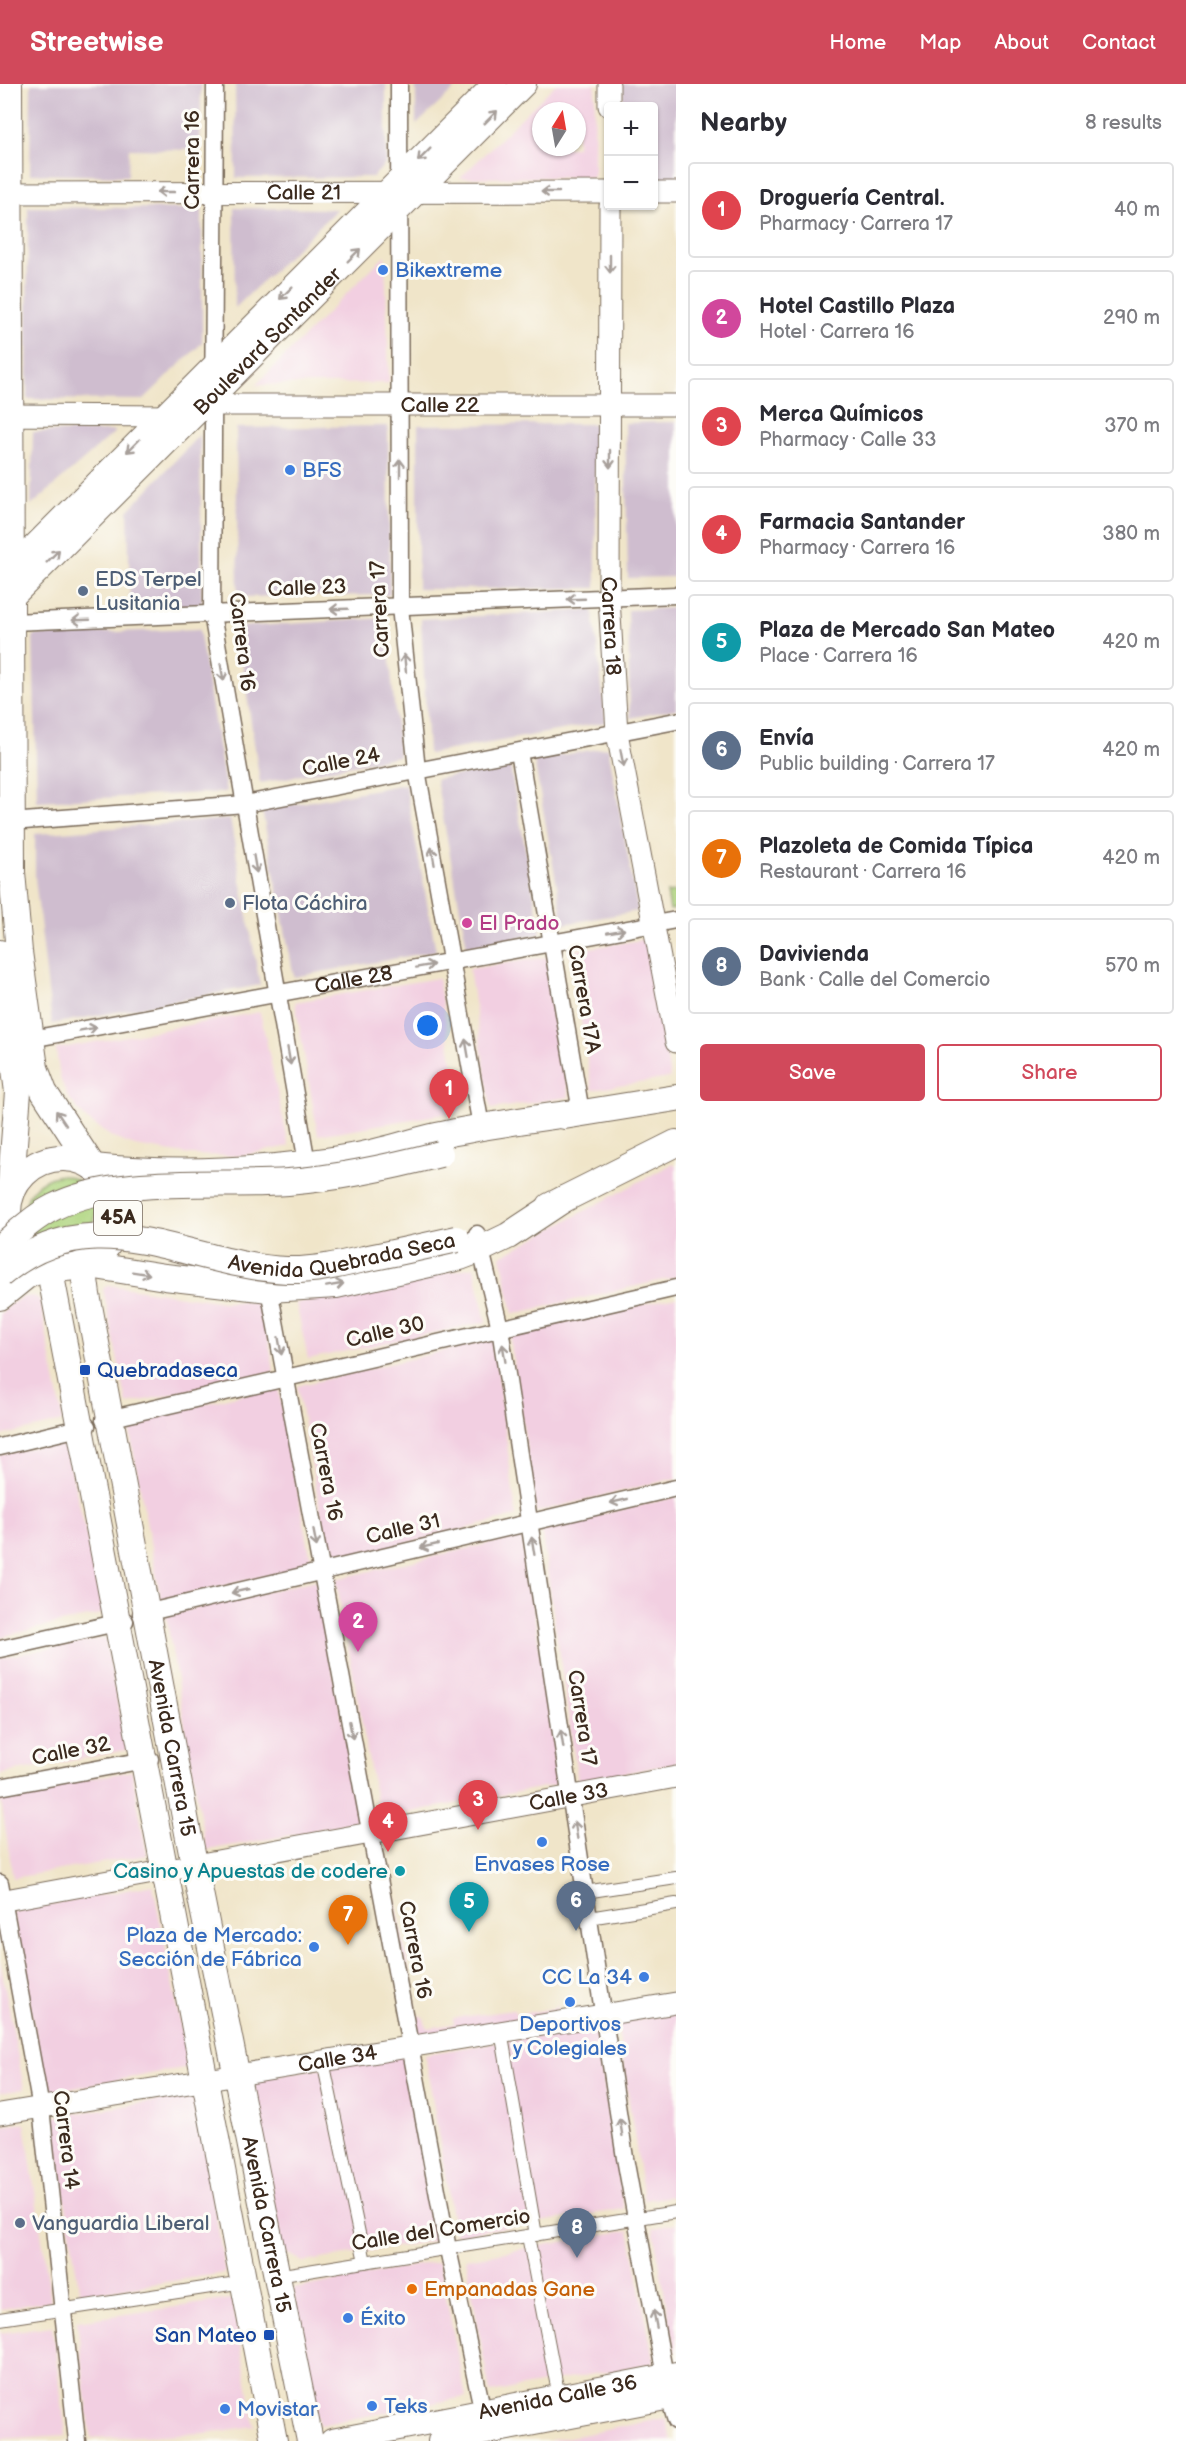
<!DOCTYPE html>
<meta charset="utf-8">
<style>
:root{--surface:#fff;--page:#f7f7f7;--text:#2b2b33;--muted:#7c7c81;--line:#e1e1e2;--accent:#d1495b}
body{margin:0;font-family:"Balsamiq Sans",sans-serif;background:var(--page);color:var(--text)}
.controls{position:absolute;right:18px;top:18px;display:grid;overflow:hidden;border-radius:6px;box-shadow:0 2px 4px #0004}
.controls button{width:54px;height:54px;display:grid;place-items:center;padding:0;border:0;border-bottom:2px solid var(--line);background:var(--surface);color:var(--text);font:30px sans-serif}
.compass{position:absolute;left:532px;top:18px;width:54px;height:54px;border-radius:50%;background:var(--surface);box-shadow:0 2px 4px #0004;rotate:11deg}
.you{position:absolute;left:428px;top:942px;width:21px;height:21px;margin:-15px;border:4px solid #fff;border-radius:50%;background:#1a73e8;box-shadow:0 0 0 9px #1a73e833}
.badge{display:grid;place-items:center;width:39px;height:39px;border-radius:50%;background:var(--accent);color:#fff;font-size:20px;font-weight:700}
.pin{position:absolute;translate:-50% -50px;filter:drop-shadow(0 2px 3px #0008)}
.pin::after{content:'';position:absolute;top:32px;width:21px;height:18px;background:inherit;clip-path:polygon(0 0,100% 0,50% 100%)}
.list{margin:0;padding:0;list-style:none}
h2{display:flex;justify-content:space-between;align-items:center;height:78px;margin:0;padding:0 24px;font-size:26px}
h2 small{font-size:20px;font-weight:400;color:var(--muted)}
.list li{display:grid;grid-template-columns:39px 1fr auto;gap:18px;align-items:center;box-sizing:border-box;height:96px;margin:0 12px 12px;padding:0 12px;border:2px solid var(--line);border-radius:6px}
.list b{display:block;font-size:22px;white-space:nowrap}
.list p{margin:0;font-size:20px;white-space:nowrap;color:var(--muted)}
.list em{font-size:20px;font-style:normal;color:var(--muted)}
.actions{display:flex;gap:12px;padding:18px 24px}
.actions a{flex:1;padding:14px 0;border:2px solid var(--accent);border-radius:6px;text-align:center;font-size:21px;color:var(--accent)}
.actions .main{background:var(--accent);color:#fff}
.map{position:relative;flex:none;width:676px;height:2357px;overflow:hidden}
header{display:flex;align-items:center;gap:36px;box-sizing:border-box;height:84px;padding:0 30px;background:var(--accent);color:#fff}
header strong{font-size:28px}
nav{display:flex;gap:33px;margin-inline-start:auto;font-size:21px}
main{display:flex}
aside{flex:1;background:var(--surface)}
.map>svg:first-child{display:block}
.built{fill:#f2cfe1;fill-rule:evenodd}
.industrial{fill:#cfbdcf}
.green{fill:#aed47e;stroke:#747f4e;stroke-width:1.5}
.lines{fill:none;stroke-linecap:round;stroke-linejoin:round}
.pedestrian-casing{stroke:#7a6b5a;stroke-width:14}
.minor-casing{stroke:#7a6b5a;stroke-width:19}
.tertiary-casing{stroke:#7a6b5a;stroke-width:23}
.secondary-casing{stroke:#7a6b5a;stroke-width:26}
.primary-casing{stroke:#7a6b5a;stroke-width:28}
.pedestrian{stroke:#fff;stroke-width:12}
.minor{stroke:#fff;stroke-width:16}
.tertiary{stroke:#fff;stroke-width:21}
.secondary{stroke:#fff;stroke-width:24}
.primary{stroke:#fff;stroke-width:26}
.primary-bridge-casing{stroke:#7a6b5a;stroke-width:28;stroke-linecap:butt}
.primary-bridge{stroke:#fff;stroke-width:26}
.oneway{stroke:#a79f9a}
.shop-dot{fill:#3f7fe0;stroke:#fdfcf7;stroke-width:2}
.service-dot{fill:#5c6f8a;stroke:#fdfcf7;stroke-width:2}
.hotel-dot{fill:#d1479c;stroke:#fdfcf7;stroke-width:2}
.transit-dot{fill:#1a4fb4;stroke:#fdfcf7;stroke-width:2}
.culture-dot{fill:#0f9aa8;stroke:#fdfcf7;stroke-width:2}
.food-dot{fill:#e8710a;stroke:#fdfcf7;stroke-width:2}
.labels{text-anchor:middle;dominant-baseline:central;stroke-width:6;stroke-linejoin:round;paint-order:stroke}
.shield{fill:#fdfcf7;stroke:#75695f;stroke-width:1.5}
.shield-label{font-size:20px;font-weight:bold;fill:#3b2a1e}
.street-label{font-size:21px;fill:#3b2a1e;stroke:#fdfcf7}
.shop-label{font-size:21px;fill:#366cbe;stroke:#fdfcf7;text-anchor:start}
.service-label{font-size:21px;fill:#4e5e75;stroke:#fdfcf7;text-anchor:start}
.hotel-label{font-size:21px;fill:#b23c85;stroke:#fdfcf7;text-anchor:start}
.transit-label{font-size:21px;fill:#164399;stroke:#fdfcf7;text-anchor:start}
.culture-label{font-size:21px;fill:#0d838f;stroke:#fdfcf7;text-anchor:end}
.food-label{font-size:21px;fill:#c56008;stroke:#fdfcf7;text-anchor:start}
</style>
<header>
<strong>Streetwise</strong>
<nav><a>Home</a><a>Map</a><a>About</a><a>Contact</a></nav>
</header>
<main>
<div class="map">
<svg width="676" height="2357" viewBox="0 0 676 2357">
<rect width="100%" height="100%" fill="#fdfcf7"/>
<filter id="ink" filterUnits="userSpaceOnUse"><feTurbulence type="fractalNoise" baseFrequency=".0167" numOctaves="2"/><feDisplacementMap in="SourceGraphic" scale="12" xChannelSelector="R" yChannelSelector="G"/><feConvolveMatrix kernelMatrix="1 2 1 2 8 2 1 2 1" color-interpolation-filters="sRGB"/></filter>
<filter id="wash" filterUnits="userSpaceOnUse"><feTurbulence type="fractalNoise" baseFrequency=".008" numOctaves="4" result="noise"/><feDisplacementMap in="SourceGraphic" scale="24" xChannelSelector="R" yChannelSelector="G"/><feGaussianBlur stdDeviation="1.35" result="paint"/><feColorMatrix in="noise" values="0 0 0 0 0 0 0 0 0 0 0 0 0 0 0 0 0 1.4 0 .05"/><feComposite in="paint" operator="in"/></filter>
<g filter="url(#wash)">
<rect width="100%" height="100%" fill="#f0e5c9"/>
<g class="built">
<path d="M556 0H595L594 93 460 94ZM541 27H577V63H541Z"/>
<polygon points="385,171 389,299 256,301"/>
<polygon points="648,855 670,994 592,1006 570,867"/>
<polygon points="547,873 569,1013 491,1025 469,885"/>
<polygon points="438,894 461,1027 318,1051 295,918"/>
<polygon points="260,928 289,1062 240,1072 191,1071 135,1062 113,1054 86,1035 68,1013 60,994 56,965"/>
<polygon points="672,1080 676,1082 676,1193 513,1230 501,1172"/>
<polygon points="474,1183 486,1238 308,1275 296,1219"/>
<polygon points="108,1201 223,1218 263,1218 274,1288 127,1320 103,1205"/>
<polygon points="34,1212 40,1216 63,1337 0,1352 0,1230 12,1219 23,1213"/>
<polygon points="676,1213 676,1394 536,1428 509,1249"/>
<polygon points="494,1255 516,1432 330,1479 297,1302"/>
<polygon points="278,1302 312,1481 161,1517 128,1338"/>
<polygon points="64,1356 105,1529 0,1553 0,1371"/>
<polygon points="676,1413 676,1679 578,1698 541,1444"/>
<polygon points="522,1452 561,1700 379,1734 336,1495"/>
<polygon points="316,1496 361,1736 308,1748 206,1766 166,1531"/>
<polygon points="105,1554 127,1666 0,1690 0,1574"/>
<polygon points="132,1687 147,1771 13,1794 0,1710"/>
<polygon points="153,1801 189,1983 47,2009 12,1828"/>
<polygon points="395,1814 416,1923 412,1924 414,1932 423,1932 427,1944 454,1940 453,1934 514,1926 516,1931 555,1924 557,1921 560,1933 419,1954 413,1942 386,1815"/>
<polygon points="0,1876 24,2005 0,2009"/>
<polygon points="676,1930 676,2112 644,2116 617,1938"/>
<polygon points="595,1943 624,2125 455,2151 425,1970"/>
<polygon points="406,1970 437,2156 303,2178 282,2167 253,1995"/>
<polygon points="197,2011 225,2189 80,2211 52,2033"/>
<polygon points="25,2039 51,2217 0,2225 0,2042"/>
<polygon points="676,2140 676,2268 675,2269 653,2144"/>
<polygon points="629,2146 654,2279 490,2309 466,2175"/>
<polygon points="439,2177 466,2313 319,2341 293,2205"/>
<polygon points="232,2215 255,2342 208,2349 91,2354 77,2237"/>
<polygon points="52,2242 66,2351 0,2355 0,2249"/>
<polygon points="665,2334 672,2357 547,2357 581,2351"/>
</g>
<g class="industrial">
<polygon points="31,0 201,0 200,66 129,65 128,92 30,90"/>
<polygon points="235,0 386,0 386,79 373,93 236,94"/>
<polygon points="416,0 460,0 416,41"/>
<polygon points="623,0 676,0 676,96 654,96 654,22 623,22"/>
<polygon points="28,123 202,125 202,259 143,316 27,315"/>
<polygon points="234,124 337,125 235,224"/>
<polygon points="676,338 676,493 628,494 625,339"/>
<polygon points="595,340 596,504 418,505 418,341"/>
<polygon points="388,342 390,511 238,513 236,344"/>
<polygon points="116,347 31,422 33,348"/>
<polygon points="200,350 202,523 130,524 128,427"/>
<polygon points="676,524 676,625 630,634 628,526"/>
<polygon points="593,526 606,638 428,670 421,535"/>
<polygon points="386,534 399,672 260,699 237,543"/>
<polygon points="199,545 226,708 37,717 33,551"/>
<polygon points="608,663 638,827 564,840 534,676"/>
<polygon points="510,682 541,850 467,863 436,695"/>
<polygon points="405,700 436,867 294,893 262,726"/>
<polygon points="230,735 260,901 52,940 35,794 35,750"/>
</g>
<g class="green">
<polygon points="676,808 676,825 670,826 667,809"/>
<path d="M63 1091C89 1097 101 1118 93 1143L42 1157C13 1131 25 1095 63 1091Z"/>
</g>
</g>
<g filter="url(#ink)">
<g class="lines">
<defs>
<g id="pedestrian">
<polyline points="585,1808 676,1794"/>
<polyline points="589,1834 676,1820"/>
<polyline points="501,1947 536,2151"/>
<polyline points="323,1977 365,2178"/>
<polyline points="528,2152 557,2303"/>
<polyline points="283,2191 676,2128"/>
<polyline points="0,2235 237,2199"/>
</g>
<g id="minor">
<polyline points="215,0 212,530 307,1079"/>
<polyline points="399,0 400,523 417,686 481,1042"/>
<polyline points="12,538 676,511"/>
<polyline points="519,668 581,1028"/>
<polyline points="11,738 245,720 676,637"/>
<path id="s1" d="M31 955 676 836"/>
<polyline points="477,1150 500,1244 625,2074 669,2314 676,2337"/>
<polyline points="269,1205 448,2165 485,2338"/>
<polyline points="104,1336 676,1204"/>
<polyline points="0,1363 87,1342"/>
<polyline points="141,1530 676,1404"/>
<polyline points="0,1565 125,1537"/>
<polyline points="0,1703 150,1675"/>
<polyline points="0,1799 41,2024 77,2357"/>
</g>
<g id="tertiary">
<polyline points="609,0 609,22"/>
<polyline points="654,108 676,108"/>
<path id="s2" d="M0 109 608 108"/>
<path id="s3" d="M610 122 609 514 617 649 676 958"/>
<path id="s4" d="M204 321H676"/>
<polyline points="0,337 9,331 175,332"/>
<path id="s5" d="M0 1817 676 1693"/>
<path id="s6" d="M0 2030 676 1919"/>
</g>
<g id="secondary">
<polyline points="2,495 495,0"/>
<path id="s7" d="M11 514 524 0"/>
<path id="s8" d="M332 2357 676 2290"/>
<polyline points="440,2357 676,2312"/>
</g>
<g id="primary">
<polyline points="9,0 12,788 19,868 35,984 44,1008 93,1083"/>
<polyline points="0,869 18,1008 10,1111"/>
<polyline points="564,1032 676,1014"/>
<circle cx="63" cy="1129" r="55"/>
<path d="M93 1083C181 1092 270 1087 357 1072 384 1067 410 1058 437 1052 484 1041 533 1035 581 1028"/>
<polyline points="550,1122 676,1059"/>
<path id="s9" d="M83 1180 87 1211 188 1749 310 2357"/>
<polyline points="83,1180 165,1193 269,1205 336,1201 460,1173 481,1165 508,1152 564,1115"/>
<polyline points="49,1182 274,2357"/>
<polyline points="0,1213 26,1192 49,1182"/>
</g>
</defs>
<use href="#pedestrian" class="pedestrian-casing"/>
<use href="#minor" class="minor-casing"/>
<use href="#tertiary" class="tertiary-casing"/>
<use href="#secondary" class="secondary-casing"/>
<use href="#primary" class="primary-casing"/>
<use href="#pedestrian" class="pedestrian"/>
<use href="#minor" class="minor"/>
<use href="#tertiary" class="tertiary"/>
<use href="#secondary" class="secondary"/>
<use href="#primary" class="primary"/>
<defs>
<g id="primary-bridge">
<path d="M0 1164C17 1149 34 1133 54 1123 117 1091 218 1103 288 1098 340 1094 390 1083 440 1070"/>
<path id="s10" d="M0 1191C94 1110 183 1181 287 1186 312 1187 339 1181 364 1175 395 1169 426 1162 457 1155"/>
</g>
</defs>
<use href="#primary-bridge" class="primary-bridge-casing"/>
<use href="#primary-bridge" class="primary-bridge"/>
</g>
<defs><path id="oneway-shaft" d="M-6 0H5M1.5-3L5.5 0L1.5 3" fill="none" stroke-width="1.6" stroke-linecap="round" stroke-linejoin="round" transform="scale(1.5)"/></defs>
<g class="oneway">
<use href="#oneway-shaft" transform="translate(491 33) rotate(-45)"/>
<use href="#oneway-shaft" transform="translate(424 71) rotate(135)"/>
<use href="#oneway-shaft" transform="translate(166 108) rotate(180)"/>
<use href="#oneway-shaft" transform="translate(550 108) rotate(180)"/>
<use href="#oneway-shaft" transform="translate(354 171) rotate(-45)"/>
<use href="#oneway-shaft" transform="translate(610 180) rotate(90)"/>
<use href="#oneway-shaft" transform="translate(286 209) rotate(135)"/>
<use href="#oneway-shaft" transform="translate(133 362) rotate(135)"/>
<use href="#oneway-shaft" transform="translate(610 375) rotate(90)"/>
<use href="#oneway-shaft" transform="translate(400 384) rotate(-90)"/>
<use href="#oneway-shaft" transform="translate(53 472) rotate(-45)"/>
<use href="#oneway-shaft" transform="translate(576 515) rotate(178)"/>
<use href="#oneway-shaft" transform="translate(339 525) rotate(178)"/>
<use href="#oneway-shaft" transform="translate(81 536) rotate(178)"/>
<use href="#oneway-shaft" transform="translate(405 579) rotate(-96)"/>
<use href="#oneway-shaft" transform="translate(222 588) rotate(80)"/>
<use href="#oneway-shaft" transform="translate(622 674) rotate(79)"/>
<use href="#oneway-shaft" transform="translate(433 772) rotate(-100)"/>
<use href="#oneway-shaft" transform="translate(255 780) rotate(80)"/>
<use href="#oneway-shaft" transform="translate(616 847) rotate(-10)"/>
<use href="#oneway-shaft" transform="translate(425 882) rotate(-10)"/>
<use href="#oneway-shaft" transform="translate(88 945) rotate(-10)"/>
<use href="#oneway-shaft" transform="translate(467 964) rotate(-100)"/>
<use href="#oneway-shaft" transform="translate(289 972) rotate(80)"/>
<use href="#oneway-shaft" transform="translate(61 1034) rotate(-124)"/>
<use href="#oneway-shaft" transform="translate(141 1189) rotate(9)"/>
<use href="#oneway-shaft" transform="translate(335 1201) rotate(-10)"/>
<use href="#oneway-shaft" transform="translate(280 1262) rotate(80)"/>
<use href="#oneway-shaft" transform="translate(504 1269) rotate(-99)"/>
<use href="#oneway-shaft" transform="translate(619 1417) rotate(167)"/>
<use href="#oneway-shaft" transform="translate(315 1454) rotate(79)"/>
<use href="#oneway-shaft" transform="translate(429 1462) rotate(167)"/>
<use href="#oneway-shaft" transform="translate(533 1462) rotate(-99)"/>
<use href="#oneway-shaft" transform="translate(240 1507) rotate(167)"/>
<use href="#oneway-shaft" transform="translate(351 1646) rotate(79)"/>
<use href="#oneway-shaft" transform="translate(562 1655) rotate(-99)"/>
<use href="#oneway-shaft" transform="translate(576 1746) rotate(-99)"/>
<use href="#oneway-shaft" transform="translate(621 2043) rotate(-99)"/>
<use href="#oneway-shaft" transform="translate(655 2235) rotate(-101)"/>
</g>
</g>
<g class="shop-dot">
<circle cx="383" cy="186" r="6"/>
<circle cx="290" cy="386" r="6"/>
<circle cx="542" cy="1758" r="6"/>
<circle cx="314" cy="1863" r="6"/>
<circle cx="644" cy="1893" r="6"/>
<circle cx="570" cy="1918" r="6"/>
<circle cx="348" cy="2234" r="6"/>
<circle cx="372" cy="2322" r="6"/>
<circle cx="225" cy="2325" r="6"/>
</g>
<g class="service-dot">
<circle cx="83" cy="507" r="6"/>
<circle cx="230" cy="819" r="6"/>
<circle cx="20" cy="2139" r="6"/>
</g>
<circle class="hotel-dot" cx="467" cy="839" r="6"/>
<g class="transit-dot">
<rect x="79" y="1280" width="12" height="12" rx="3"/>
<rect x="263" y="2245" width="12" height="12" rx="3"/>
</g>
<circle class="culture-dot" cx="400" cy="1787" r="6"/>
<circle class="food-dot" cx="412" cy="2205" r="6"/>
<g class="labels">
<rect class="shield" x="94" y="1117" width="48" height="34" rx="4.5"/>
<g class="shield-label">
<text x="118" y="1134">45A</text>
</g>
<g class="street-label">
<text transform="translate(192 76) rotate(-90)">Carrera 16</text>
<text stroke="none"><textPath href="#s2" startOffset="304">Calle 21</textPath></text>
<text stroke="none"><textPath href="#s7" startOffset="363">Boulevard Santander</textPath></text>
<text stroke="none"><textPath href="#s4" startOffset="236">Calle 22</textPath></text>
<text transform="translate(307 504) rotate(-2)">Calle 23</text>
<text transform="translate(380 525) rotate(-93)">Carrera 17</text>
<text stroke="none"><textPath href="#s3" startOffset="420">Carrera 18</textPath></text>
<text transform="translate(242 558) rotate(83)">Carrera 16</text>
<text transform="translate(341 678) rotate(-11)">Calle 24</text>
<text stroke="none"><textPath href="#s1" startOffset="328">Calle 28</textPath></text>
<text transform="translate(584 915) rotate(80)">Carrera 17A</text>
<text stroke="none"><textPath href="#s10" startOffset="356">Avenida Quebrada Seca</textPath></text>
<text transform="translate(385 1248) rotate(-13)">Calle 30</text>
<text transform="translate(326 1388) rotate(79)">Carrera 16</text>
<text transform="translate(403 1445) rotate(-13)">Calle 31</text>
<text transform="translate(582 1634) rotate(81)">Carrera 17</text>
<text stroke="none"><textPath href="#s9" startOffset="492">Avenida Carrera 15</textPath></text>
<text transform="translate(71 1667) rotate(-11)">Calle 32</text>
<text stroke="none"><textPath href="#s5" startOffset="578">Calle 33</textPath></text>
<text transform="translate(415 1866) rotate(79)">Carrera 16</text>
<text stroke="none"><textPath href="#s6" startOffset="342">Calle 34</textPath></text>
<text transform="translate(66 2056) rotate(83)">Carrera 14</text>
<text stroke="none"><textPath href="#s9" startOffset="978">Avenida Carrera 15</textPath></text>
<text transform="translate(441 2146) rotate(-9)">Calle del Comercio</text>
<text stroke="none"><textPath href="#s8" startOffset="230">Avenida Calle 36</textPath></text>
</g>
<g class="shop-label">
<text x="395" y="186">Bikextreme</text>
<text x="302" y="386">BFS</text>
<text x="542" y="1780" text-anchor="middle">Envases Rose</text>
<text x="302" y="1851" text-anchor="end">Plaza de Mercado:<tspan x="302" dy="24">Sección de Fábrica</tspan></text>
<text x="632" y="1893" text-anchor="end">CC La 34</text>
<text x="570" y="1940" text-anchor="middle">Deportivos<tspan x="570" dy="24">y Colegiales</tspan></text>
<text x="360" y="2234">Éxito</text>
<text x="384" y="2322">Teks</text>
<text x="237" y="2325">Movistar</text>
</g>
<g class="service-label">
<text x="95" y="495">EDS Terpel<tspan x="95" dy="24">Lusitania</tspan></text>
<text x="242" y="819">Flota Cáchira</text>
<text x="32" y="2139">Vanguardia Liberal</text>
</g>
<g class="hotel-label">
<text x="479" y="839">El Prado</text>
</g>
<g class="transit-label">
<text x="97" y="1286">Quebradaseca</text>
<text x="257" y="2251" text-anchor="end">San Mateo</text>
</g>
<g class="culture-label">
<text x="388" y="1787">Casino y Apuestas de codere</text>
</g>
<g class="food-label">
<text x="424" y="2205">Empanadas Gane</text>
</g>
</g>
</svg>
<div class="controls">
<button>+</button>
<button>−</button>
</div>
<svg class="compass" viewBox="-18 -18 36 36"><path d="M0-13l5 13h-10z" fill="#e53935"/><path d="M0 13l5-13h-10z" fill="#7c7c81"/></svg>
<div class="you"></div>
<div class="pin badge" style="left:449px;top:1035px;background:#e0444e">1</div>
<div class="pin badge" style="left:358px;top:1568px;background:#d1479c">2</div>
<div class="pin badge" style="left:478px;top:1746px;background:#e0444e">3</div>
<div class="pin badge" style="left:388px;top:1768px;background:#e0444e">4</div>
<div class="pin badge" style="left:469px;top:1848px;background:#0f9aa8">5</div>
<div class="pin badge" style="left:576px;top:1847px;background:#5c6f8a">6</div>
<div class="pin badge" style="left:348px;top:1861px;background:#e8710a">7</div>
<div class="pin badge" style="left:577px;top:2174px;background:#5c6f8a">8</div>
</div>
<aside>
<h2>Nearby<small>8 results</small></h2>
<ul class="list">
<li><span class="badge" style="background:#e0444e">1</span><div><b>Droguería Central.</b><p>Pharmacy · Carrera 17</p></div><em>40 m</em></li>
<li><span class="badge" style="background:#d1479c">2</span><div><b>Hotel Castillo Plaza</b><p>Hotel · Carrera 16</p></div><em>290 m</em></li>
<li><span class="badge" style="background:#e0444e">3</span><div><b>Merca Químicos</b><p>Pharmacy · Calle 33</p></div><em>370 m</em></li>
<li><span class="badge" style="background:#e0444e">4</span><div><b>Farmacia Santander</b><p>Pharmacy · Carrera 16</p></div><em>380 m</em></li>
<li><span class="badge" style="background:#0f9aa8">5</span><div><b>Plaza de Mercado San Mateo</b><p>Place · Carrera 16</p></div><em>420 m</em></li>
<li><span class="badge" style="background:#5c6f8a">6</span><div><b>Envía</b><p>Public building · Carrera 17</p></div><em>420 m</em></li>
<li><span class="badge" style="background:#e8710a">7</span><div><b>Plazoleta de Comida Típica</b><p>Restaurant · Carrera 16</p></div><em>420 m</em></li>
<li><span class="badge" style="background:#5c6f8a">8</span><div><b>Davivienda</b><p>Bank · Calle del Comercio</p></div><em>570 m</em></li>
</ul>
<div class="actions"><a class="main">Save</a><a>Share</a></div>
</aside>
</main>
